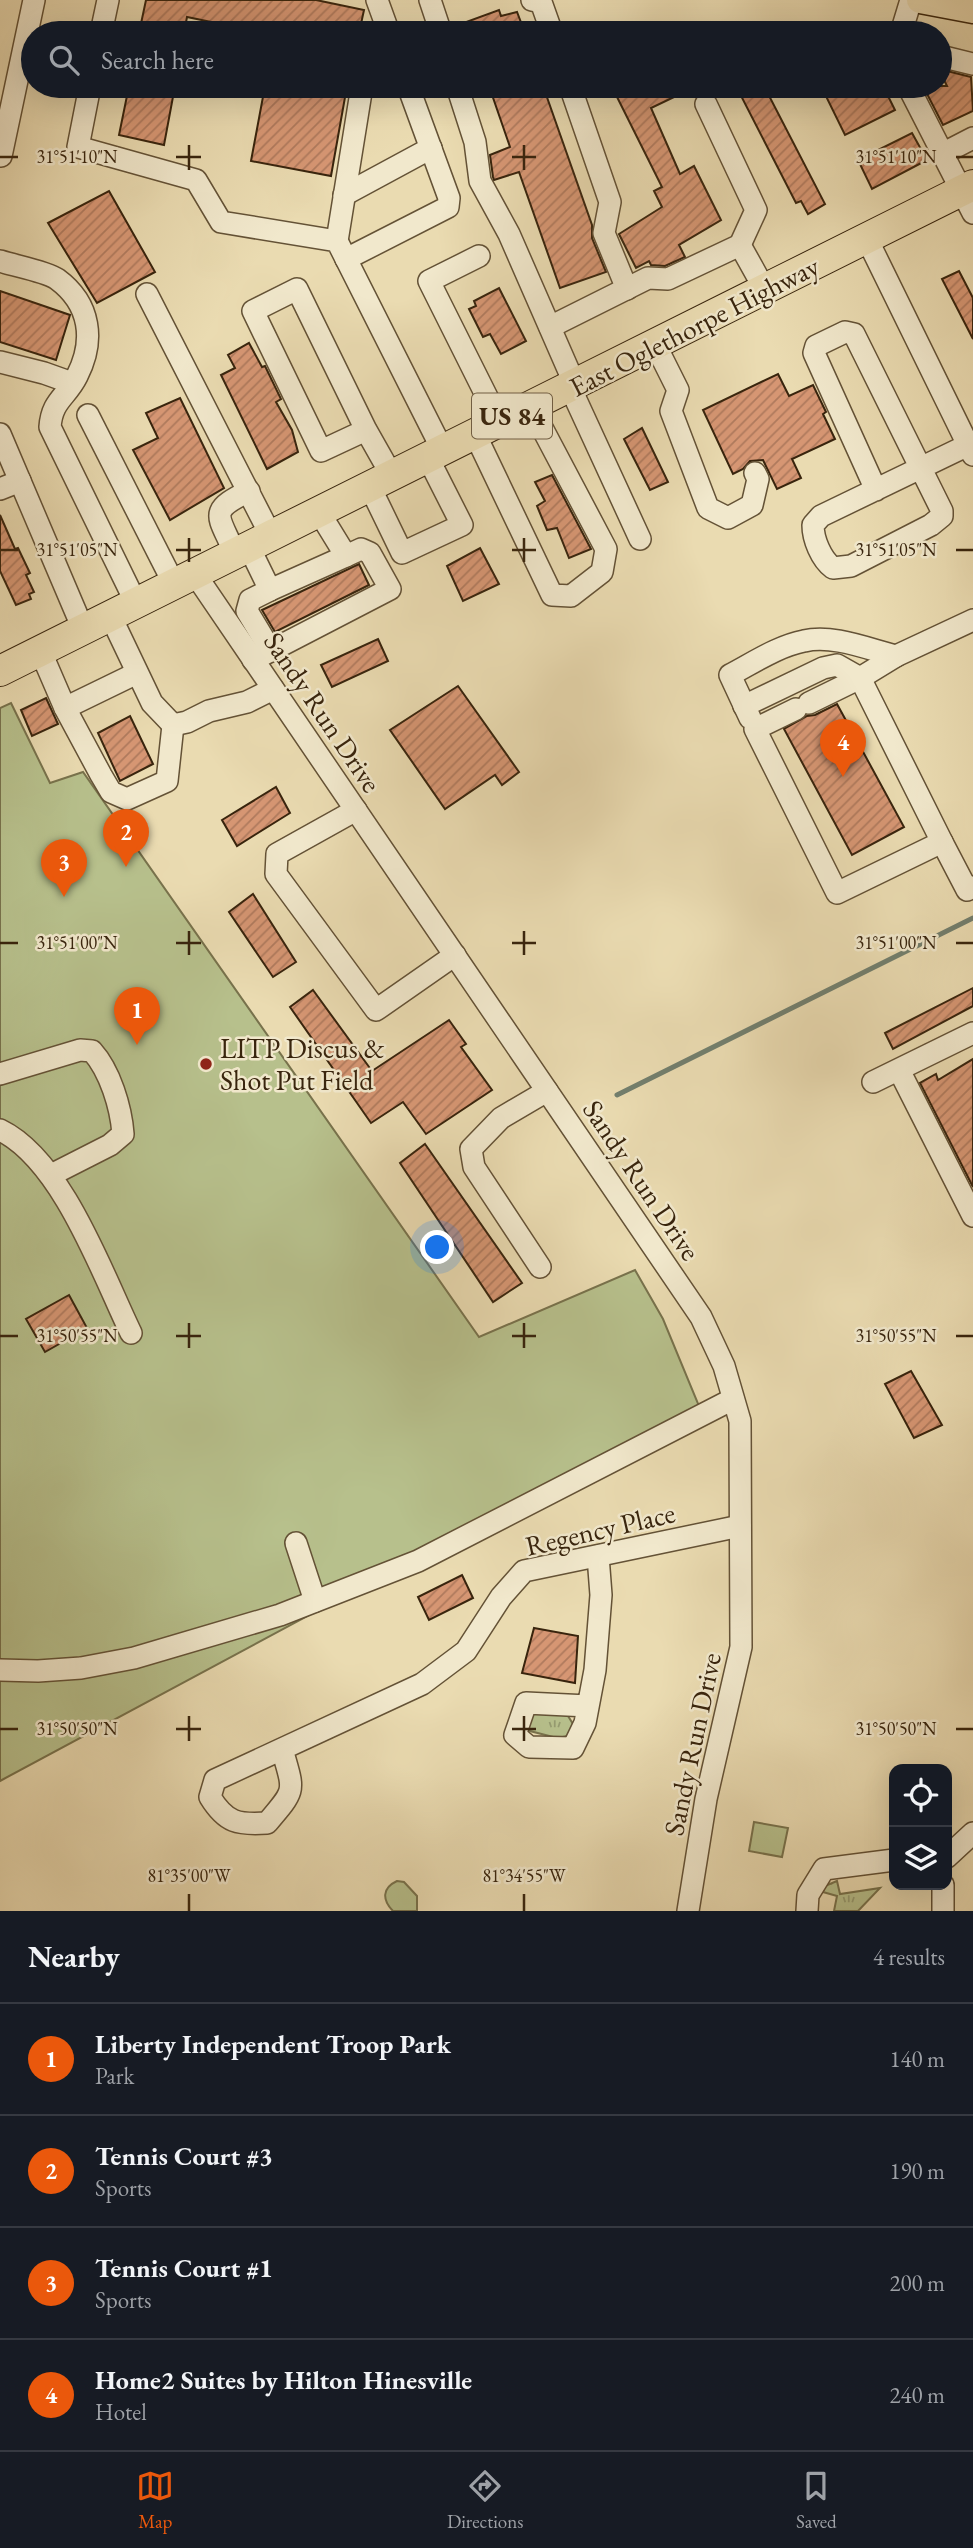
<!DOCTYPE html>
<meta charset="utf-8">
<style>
:root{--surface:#171b24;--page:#20242c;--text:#f1f3f6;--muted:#9ea1a6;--line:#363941;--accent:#ea580c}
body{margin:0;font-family:"EB Garamond",serif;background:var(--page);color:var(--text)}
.controls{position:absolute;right:21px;bottom:21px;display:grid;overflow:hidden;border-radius:14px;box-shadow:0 7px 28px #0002}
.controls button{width:63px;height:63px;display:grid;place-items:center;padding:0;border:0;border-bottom:2px solid var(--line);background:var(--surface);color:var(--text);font:35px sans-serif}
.you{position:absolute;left:438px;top:1248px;width:24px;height:24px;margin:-18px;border:5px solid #fff;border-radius:50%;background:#1a73e8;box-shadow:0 0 0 10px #1a73e833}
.badge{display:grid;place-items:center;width:46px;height:46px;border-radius:50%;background:var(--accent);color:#fff;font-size:23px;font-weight:700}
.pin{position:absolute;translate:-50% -58px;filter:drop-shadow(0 2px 4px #0008)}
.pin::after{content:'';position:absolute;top:37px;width:24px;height:21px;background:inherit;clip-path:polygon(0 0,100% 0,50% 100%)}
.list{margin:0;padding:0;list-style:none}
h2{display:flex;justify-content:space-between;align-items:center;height:91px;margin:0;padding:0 28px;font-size:30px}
h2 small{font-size:23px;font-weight:400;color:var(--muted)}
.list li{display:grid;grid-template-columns:46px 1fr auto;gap:21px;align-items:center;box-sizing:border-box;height:112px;padding:0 28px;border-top:2px solid var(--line)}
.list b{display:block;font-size:26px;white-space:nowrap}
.list p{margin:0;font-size:23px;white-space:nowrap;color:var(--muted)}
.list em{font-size:23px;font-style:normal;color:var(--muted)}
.icon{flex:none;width:38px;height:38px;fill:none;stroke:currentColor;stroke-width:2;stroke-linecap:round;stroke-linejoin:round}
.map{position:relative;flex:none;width:973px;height:1911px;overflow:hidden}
.search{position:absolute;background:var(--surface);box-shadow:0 7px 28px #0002;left:21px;right:21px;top:21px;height:77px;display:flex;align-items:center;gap:18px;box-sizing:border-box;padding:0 24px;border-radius:38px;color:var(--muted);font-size:26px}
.sheet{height:539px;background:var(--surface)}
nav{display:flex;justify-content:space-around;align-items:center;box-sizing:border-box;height:98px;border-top:2px solid var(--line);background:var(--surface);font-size:19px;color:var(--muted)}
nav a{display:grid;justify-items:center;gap:4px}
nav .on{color:var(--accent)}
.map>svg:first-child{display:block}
.grass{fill:url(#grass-tufts);stroke:#78724c;stroke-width:2}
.park{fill:#b7c08c;stroke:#78724c;stroke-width:2}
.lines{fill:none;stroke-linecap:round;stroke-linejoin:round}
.stream{stroke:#727f6e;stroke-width:5}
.building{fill:url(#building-hatch);stroke:#38240d;stroke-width:2}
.minor-casing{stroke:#645236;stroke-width:24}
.major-casing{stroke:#38240d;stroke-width:29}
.highway-casing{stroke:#38240d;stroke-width:32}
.minor{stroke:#f1e8cc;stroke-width:21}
.major{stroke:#eadbb1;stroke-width:26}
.highway{stroke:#eadbb1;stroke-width:30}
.ticks{fill:none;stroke:#38240d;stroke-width:2.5}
.poi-dot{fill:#8f2418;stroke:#f1e8cc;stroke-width:2.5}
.labels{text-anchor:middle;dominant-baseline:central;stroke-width:5;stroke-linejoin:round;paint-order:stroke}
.shield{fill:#f1e8cc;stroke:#705f46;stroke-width:2}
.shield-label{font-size:26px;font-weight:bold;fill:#38240d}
.street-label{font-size:28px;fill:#38240d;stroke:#f1e8cc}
.poi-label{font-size:28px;fill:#38240d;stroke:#f1e8cc;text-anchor:start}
.ticks-label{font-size:18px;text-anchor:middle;fill:#38240d;stroke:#f1e8cc;stroke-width:5;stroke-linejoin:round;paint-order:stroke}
</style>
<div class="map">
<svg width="973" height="1911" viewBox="0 0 973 1911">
<defs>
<pattern id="grass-tufts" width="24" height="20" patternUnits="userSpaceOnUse" patternTransform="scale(1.75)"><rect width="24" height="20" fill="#b7c08c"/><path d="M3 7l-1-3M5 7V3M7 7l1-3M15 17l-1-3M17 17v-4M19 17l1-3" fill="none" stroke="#969c71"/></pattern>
<pattern id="building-hatch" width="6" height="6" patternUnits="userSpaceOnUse" patternTransform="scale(1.75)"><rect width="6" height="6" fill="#d69673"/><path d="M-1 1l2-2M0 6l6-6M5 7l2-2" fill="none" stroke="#af7a5d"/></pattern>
</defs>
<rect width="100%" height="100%" fill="#eadbb1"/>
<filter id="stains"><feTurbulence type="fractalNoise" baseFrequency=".00286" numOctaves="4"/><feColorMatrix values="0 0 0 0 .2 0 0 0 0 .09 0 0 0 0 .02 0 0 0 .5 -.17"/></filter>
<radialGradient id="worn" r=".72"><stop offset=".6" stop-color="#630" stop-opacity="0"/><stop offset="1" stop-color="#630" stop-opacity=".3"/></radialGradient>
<g class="grass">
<polygon points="541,1710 568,1716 573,1724 568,1736 557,1738 530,1731 527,1727 529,1713"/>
<polygon points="837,1881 840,1894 880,1888 858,1911 834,1911 837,1896 823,1892 825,1886"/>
</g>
<g class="park">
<polygon points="11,703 50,783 83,772 479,1337 635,1270 663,1319 699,1406 0,1781 0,708"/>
<polygon points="754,1822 788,1828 782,1857 749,1851"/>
<path d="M397 1881 404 1882 417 1896V1911H393C382 1900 382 1888 397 1881Z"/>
</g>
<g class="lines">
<polyline class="stream" points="617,1095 973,918"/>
</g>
<g class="building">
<polygon points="146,0 316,0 364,10 359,33 264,33 187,17 184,33 139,33"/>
<polygon points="499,10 501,16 517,12 525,33 470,33 466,22"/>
<polygon points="947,71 971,77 973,111 943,125 923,86 947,86 941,74"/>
<polygon points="129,86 175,86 164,145 119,135"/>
<polygon points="265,86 347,86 331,176 251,161"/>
<polygon points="489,86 543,86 592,225 592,238 606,272 560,288 519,172 494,180 493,177 490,155 510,147"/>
<polygon points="641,86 697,86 651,108 680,174 694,166 721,220 679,245 685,257 665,266 651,265 649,261 636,268 619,234 662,207 654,191 662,187 617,97"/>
<polygon points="736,86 764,86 825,204 808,214 801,201 796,203"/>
<polygon points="821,86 883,86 895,110 845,135"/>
<polygon points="912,133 927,160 872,189 858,160"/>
<polygon points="109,191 155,272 97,303 48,223"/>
<polygon points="959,271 973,298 973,339 942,279"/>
<polygon points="499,288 526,341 501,354 490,334 483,337 469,309 476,306 474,301"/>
<polygon points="0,291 70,315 56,360 0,342"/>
<polygon points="249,343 262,367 265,366 281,399 276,402 292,430 298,452 267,469 221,375 235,368 228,355"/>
<polygon points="778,374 789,396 813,385 826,412 823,414 835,439 792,459 801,478 777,489 763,460 750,461 743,469 733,474 703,410"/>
<polygon points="180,398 224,488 170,520 133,450 158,438 146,413"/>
<polygon points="642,428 668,482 650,490 624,439"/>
<polygon points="552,475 591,549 569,558 557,528 547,530 537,506 545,501 535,482"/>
<polygon points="0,515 15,549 18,548 30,573 26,575 34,592 29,594 31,599 16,605 0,571"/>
<polygon points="480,548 499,584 463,601 447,566"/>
<polygon points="359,564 369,585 275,632 262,610"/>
<polygon points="378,639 388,661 332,687 321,665"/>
<polygon points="458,686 519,772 502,785 495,775 445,809 390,730"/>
<polygon points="46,698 58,724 32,736 21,710"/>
<polygon points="837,704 904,827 852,855 784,729 807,716 815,715"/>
<polygon points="130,716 153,764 120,781 98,733"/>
<polygon points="276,787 290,813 237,846 222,820"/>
<polygon points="253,894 296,962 273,977 229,912"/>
<polygon points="973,988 973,1006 893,1049 885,1033"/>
<polygon points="313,990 372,1071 449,1020 466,1044 461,1047 492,1090 426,1134 403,1102 371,1123 290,1007"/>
<polygon points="973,1059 973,1187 920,1083 936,1074 938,1080"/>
<polygon points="425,1144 522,1283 493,1302 400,1163"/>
<polygon points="69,1295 87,1328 45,1352 26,1319"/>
<polygon points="911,1371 942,1425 914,1438 885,1384"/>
<polygon points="462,1575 473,1598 429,1620 418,1597"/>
<polygon points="534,1628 578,1636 575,1683 522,1673"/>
</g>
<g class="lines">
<defs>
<g id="minor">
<polyline points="377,0 389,33"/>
<polyline points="430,0 441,33"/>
<polyline points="532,0 541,2 552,33"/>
<polyline points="101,33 108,0"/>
<polyline points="901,33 911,0"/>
<polyline points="940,56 973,64"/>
<polyline points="90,86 78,147 196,180 221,222 337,241 443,451"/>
<polyline points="457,86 475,142 480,181 509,234 575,385"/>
<polyline points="570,86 610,202 604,233 627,289"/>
<polyline points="908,86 973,213"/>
<polyline points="942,154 973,138"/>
<polyline points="1,156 34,0"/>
<polyline points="344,195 431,148"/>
<polyline points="867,239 973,455"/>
<polyline points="337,241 362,86"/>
<polyline points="740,245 765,290"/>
<polyline points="479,256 429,281 500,423"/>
<polyline points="346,259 448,207 449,198 408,86"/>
<path d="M0 261C15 266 45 271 57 279 91 304 95 341 77 376 66 398 52 400 50 427L136 603"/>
<polyline points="147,294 271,536"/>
<polyline points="550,327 648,278 668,279 740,245 756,210 706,104"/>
<polyline points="655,344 678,390 671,411 708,508 728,518 752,505 758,479 755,473"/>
<polyline points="0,362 44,373 72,383"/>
<polyline points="570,387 640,539"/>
<polyline points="88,415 174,584"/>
<polyline points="366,430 321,451 253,311 297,289 366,430 392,476"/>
<polyline points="0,434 83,629"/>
<polyline points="475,434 552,595 571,596 602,572 606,549 531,407"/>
<polyline points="370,487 402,553 462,525 428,458"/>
<polyline points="0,489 20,481"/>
<path d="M876 490 814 353 816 346 845 332 854 334 942 511V516L931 525 851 566 833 568C821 559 813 539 813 525L821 516 968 445 973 443"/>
<polyline points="249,547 270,590 250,600 247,611 271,651"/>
<path d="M235 554C219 515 206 512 249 491"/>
<polyline points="195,574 701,1317 724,1366 740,1421 741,1647 706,1799 688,1911"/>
<polyline points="270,590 346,556"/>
<polyline points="110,615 152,703 173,725 187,722 209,711 247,702 273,689"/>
<polyline points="40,650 65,708 101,775 111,792 127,799 167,781 173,725"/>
<polyline points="253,660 390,589 370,553 361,549 346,556 319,512"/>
<polyline points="809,703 860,678 896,656 973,620"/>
<polyline points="744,706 823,668 837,665 860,678 942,842 837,893 755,729 796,709"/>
<polyline points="65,708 137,673"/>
<path d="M750 718 730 675C753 663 778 646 804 641 832 634 868 649 896 656"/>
<polyline points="356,810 277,854 276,874 376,1010 455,955"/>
<polyline points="942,842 967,890 973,887"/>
<polyline points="899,1070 973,1216"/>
<path d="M0 1074 80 1050 92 1051C110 1071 121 1107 123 1134L110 1145 51 1175"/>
<polyline points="873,1082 973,1033"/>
<path d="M0 1130C62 1160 102 1273 131 1333"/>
<polyline points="540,1267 474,1167 471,1149 501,1118 547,1091"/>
<polyline points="296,1543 315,1601"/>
<polyline points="0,1670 38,1671 81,1668 134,1658 280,1615 418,1561 733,1399"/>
<polyline points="588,1706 526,1703 515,1735 529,1747 573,1748 585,1723 595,1670 601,1595 598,1556"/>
<path d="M282 1749C294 1792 297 1788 267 1823 238 1825 226 1823 210 1797L215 1780 422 1684 466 1651 501 1597 524 1571 740 1526"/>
<polyline points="947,1857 973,1833"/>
<polyline points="943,1885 943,1911"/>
<polyline points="807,1911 808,1895 824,1869 894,1860"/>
</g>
<polyline id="major" points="920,0 973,10"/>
<polyline id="highway" points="0,671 973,185"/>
</defs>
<use href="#minor" class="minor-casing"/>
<use href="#major" class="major-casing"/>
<use href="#highway" class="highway-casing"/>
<use href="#minor" class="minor"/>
<use href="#major" class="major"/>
<use href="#highway" class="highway"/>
</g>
<path class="ticks" d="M189 145V170M524 145V170M0 157H18M176 157H201M512 157H536M956 157H973M189 538V562M524 538V562M0 550H18M176 550H201M512 550H536M956 550H973M189 931V955M524 931V955M0 943H18M176 943H201M512 943H536M956 943H973M189 1323V1348M524 1323V1348M0 1336H18M176 1336H201M512 1336H536M956 1336H973M189 1716V1741M524 1716V1741M0 1729H18M176 1729H201M512 1729H536M956 1729H973M189 1894V1911M524 1894V1911"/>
<circle class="poi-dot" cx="206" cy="1064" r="7"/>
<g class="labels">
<rect class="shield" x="472" y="393.5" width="80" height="45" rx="5"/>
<g class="shield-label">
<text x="512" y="416">US 84</text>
</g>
<g class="street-label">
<text transform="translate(694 326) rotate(-27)">East Oglethorpe Highway</text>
<text transform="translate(323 712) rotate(56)">Sandy Run Drive</text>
<text transform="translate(642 1180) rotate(56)">Sandy Run Drive</text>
<text transform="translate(600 1529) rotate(-13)">Regency Place</text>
<text transform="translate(692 1744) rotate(-78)">Sandy Run Drive</text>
</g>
<g class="poi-label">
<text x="220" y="1048">LITP Discus &amp;<tspan x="220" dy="32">Shot Put Field</tspan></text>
</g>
</g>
<g class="ticks-label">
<text x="77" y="163">31°51'10"N</text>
<text x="896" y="163">31°51'10"N</text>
<text x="77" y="556">31°51'05"N</text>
<text x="896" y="556">31°51'05"N</text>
<text x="77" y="949">31°51'00"N</text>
<text x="896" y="949">31°51'00"N</text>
<text x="77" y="1342">31°50'55"N</text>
<text x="896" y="1342">31°50'55"N</text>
<text x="77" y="1735">31°50'50"N</text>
<text x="896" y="1735">31°50'50"N</text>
<text x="189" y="1882">81°35'00"W</text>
<text x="524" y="1882">81°34'55"W</text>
</g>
<rect width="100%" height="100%" filter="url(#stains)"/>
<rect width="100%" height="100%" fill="url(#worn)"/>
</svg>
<div class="controls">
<button><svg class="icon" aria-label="locate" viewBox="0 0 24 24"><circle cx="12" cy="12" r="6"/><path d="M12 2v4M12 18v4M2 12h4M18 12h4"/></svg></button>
<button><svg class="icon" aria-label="layers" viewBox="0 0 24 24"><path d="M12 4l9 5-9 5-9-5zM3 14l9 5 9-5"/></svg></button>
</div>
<div class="you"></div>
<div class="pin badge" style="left:137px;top:1045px">1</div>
<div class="pin badge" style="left:126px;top:867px">2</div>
<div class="pin badge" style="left:64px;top:897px">3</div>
<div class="pin badge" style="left:843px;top:777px">4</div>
<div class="search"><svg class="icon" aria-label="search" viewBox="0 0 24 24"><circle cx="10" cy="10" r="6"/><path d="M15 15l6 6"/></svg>Search here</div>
</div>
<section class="sheet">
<h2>Nearby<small>4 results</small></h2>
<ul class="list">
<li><span class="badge">1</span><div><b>Liberty Independent Troop Park</b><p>Park</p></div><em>140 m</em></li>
<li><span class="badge">2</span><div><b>Tennis Court #3</b><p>Sports</p></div><em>190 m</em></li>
<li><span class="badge">3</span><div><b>Tennis Court #1</b><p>Sports</p></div><em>200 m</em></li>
<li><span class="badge">4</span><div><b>Home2 Suites by Hilton Hinesville</b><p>Hotel</p></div><em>240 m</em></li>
</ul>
</section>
<nav>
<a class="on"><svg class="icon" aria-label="map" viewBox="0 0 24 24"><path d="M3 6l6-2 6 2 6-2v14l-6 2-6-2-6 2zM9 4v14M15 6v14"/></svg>Map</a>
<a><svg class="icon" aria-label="directions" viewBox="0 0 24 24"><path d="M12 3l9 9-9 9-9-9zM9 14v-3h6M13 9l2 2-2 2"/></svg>Directions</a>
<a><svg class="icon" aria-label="saved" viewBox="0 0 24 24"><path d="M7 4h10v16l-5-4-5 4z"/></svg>Saved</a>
</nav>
